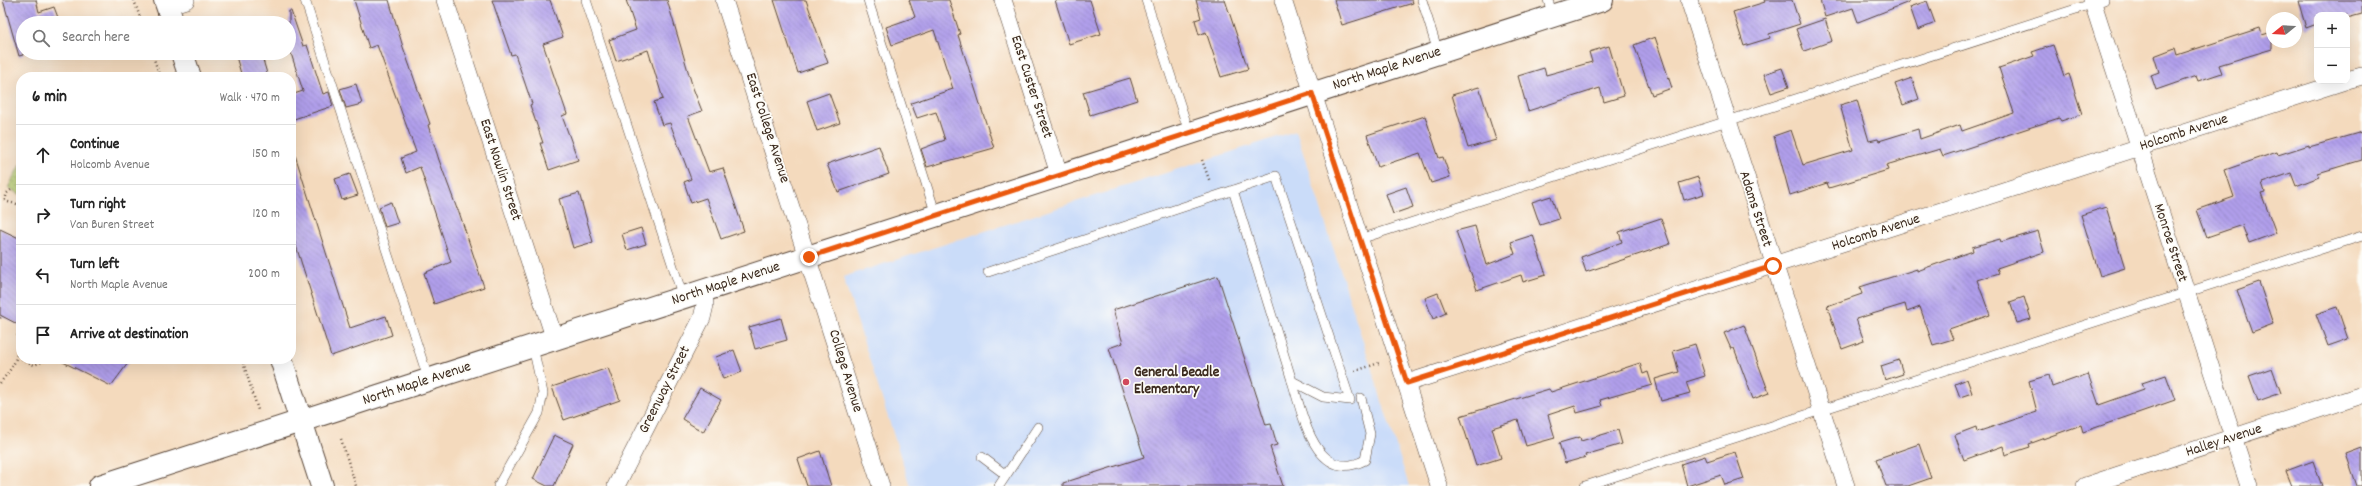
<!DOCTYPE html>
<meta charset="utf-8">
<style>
:root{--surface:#fff;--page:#f2f2f2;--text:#222;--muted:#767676;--line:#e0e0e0}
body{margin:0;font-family:Dekko,sans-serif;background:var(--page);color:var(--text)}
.controls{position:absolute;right:12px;top:12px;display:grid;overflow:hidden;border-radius:8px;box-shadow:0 4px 16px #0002}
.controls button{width:36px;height:36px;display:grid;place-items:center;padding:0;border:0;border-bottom:1px solid var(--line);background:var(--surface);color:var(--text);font:20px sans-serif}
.compass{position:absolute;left:2266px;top:12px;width:36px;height:36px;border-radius:50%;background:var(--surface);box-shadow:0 4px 16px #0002;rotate:252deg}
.stop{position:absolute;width:12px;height:12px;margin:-9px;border:3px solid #ea580c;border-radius:50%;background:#fff}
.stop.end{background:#ea580c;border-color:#fff;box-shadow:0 1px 4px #0008}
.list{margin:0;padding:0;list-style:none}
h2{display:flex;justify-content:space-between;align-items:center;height:52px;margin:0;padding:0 16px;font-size:17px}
h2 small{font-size:13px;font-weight:400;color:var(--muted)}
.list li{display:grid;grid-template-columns:26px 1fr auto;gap:12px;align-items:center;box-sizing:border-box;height:60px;padding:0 16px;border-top:1px solid var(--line)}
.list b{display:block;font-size:15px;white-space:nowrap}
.list p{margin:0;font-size:13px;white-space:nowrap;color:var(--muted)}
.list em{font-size:13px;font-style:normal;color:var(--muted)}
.icon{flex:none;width:22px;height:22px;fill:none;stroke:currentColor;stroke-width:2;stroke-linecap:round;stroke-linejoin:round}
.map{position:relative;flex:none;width:2362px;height:486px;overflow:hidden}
.search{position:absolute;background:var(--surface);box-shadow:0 4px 16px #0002;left:16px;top:16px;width:280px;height:44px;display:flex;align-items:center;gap:10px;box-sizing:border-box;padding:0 14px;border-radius:22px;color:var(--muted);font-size:15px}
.panel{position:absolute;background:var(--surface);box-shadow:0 4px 16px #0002;left:16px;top:72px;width:280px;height:292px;border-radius:16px}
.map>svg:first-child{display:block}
.built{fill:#cadcf9}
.green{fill:url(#green-dots);stroke:#787a46}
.building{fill:url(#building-back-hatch)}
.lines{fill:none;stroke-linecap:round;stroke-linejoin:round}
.lane-casing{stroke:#574436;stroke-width:10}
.street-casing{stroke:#574436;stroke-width:18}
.secondary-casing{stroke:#574436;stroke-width:24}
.path{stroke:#574436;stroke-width:2.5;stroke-dasharray:1 3;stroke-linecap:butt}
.lane{stroke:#fff;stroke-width:9}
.street{stroke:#fff;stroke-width:17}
.secondary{stroke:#fff;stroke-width:22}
.route{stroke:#ea580c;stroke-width:5}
.poi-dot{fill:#d1495b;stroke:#fdfcf7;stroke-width:1.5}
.labels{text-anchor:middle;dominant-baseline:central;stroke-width:3.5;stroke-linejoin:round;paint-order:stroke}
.street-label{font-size:15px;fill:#3b2a1e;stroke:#fdfcf7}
.poi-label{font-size:15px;font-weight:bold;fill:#3b2a1e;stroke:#fdfcf7;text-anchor:start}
</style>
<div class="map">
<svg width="2362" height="486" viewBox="0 0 2362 486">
<defs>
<pattern id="green-dots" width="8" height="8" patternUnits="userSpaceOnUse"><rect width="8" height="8" fill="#b4c96d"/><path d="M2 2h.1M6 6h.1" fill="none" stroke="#94a359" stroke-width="1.8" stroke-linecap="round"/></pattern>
<pattern id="building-back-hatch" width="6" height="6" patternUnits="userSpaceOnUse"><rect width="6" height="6" fill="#b09feb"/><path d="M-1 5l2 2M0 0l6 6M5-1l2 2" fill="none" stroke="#9082be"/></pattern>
</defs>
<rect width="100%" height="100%" fill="#fdfcf7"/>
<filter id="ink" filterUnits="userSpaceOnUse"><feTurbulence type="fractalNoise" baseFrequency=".025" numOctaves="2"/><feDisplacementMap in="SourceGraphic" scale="8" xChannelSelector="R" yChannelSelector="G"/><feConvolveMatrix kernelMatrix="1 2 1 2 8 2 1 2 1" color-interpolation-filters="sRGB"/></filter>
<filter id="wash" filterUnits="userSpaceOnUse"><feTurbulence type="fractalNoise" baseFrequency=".012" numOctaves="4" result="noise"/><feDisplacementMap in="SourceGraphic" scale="16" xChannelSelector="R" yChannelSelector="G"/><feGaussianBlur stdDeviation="0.9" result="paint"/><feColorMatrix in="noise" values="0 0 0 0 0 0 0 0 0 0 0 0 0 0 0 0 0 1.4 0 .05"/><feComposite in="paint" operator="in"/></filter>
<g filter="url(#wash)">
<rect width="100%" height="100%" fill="#f4dabd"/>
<polygon class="built" points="1296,131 1409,486 910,486 843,277"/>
<polygon class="green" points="21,163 21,195 8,188"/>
<g id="blocks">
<g class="building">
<polygon points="3,0 36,0 39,12 54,7 60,23 23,23 23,55 19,56"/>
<polygon points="354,0 389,0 403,47 430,124 428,125 439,160 457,209 458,209 484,287 434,304 424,273 451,262 420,167 406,173 401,158 416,152 377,45 369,48"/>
<polygon points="492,0 550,0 563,37 543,44 567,114 562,116 578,160 549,170 540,143 543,143 530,105 532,104 515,54 511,55"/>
<polygon points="626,0 667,0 693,88 702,111 688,116 709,172 723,168 744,231 721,239 706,198 691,203 684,182 691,179 670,123 662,125 654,102 663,99 648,50 616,61 609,40 636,30"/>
<polygon points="774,0 806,0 828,63 798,73"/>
<polygon points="909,0 949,0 960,34 958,35 994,148 927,167 921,149 945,140 936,112 917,118 911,103 953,89 934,30 892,45 886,27 915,17"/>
<polygon points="1055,0 1090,0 1101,34 1069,44"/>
<polygon points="1196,0 1225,0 1248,69 1221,77 1206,32 1199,35 1195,20 1201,18"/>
<polygon points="1334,0 1412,0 1413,3 1342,25"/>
<polygon points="1764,0 1792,0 1800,24 1769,34 1770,38 1744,46 1733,12 1765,2"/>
<polygon points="1820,0 1909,0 1909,2 1858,22 1853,8 1825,17"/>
<polygon points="2298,0 2362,0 2362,14 2347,18 2347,15 2317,15 2317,24 2306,28"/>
<polygon points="1927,1 1935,23 1918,30 1910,7"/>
<polygon points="289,11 291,11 303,46 307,45 323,94 329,92 333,106 291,120 291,95 303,91 289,47"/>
<polygon points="1825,19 1832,41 1804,51 1796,29"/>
<polygon points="2260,28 2262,35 2272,32 2272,49 2219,65 2222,73 2198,81 2196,76 2156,90 2151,75 2159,72 2154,56 2175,48 2177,55"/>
<polygon points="1655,37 1672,88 1652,95 1634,45"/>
<polygon points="2053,45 2064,76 2069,74 2082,114 2061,121 2059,118 1943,156 1940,149 1886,165 1888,170 1829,188 1827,183 1790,195 1774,136 1791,130 1803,165 1853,150 1840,105 1857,100 1869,141 1878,139 1879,141 1918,129 1920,139 1960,125 1962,131 2014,113 1999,68 2034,56 2032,52"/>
<polygon points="1609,46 1624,96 1604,102 1600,88 1528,111 1518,76 1544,68 1546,75 1592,62 1589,52"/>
<polygon points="235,53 261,53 268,77 242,77"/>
<polygon points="1782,68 1789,87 1771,93 1764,74"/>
<polygon points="1130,78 1137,100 1090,115 1083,92"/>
<polygon points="1912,78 1919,99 1903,105 1895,84"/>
<polygon points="356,84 362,104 346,108 340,89"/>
<polygon points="1479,87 1496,140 1468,148 1452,95"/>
<polygon points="829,93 840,123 817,131 807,101"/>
<polygon points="1425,116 1439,158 1443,157 1450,177 1431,183 1420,153 1378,167 1367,135"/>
<polygon points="2362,132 2362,160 2318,173 2319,177 2296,186 2291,173 2262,183 2265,192 2261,193 2276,233 2249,243 2242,225 2207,237 2197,210 2234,197 2225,170 2277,152 2278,155 2309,145 2309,147"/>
<polygon points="879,146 889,174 838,192 827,164"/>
<polygon points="295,155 350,328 386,316 392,335 331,356 291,230 291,156"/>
<polygon points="350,174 358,195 342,200 335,179"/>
<polygon points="1698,177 1704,194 1684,200 1679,183"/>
<polygon points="1406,187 1413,207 1393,214 1386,194"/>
<polygon points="579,193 593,242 573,248 559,199"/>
<polygon points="1551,196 1559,219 1540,225 1532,202"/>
<polygon points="391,202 398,223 385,227 379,207"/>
<polygon points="2106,207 2125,268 2100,276 2081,215"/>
<polygon points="1661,218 1670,244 1586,272 1581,257 1622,242 1619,232"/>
<polygon points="1475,226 1486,265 1515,254 1511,242 1533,235 1546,275 1523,282 1521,275 1477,290 1456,231"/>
<polygon points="641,228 646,244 627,250 622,234"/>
<polygon points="0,229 21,239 21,326 0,315"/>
<polygon points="2038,231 2044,252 1997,268 1999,273 1977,280 1990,315 1949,329 1953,339 1933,345 1920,307 1907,312 1905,304 1856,319 1864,341 1842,349 1827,306 1862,294 1860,287 1917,269 1917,271 1973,251 1972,247 2000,239 2001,242"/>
<polygon points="1218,276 1266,425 1271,424 1277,445 1270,447 1283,486 1063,486 1063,483 1144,457 1109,348 1123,343 1113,310"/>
<polygon points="2259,282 2273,324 2252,332 2237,290"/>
<polygon points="1438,293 1446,313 1433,319 1425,298"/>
<polygon points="2024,297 2031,319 2017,323 2010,302"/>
<polygon points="2337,307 2348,339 2328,346 2316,314"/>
<polygon points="781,318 787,340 755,349 749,327"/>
<polygon points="1744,325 1769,393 1753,399 1734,348 1731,349 1724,333"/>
<polygon points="1695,344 1705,376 1686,382 1690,393 1661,401 1655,379 1679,372 1673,351"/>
<polygon points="734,350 742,372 723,379 716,357"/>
<polygon points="57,359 131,359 111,386"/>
<polygon points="1899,360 1903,374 1885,380 1881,366"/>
<polygon points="1640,363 1643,374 1648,372 1652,385 1600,400 1602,406 1577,413 1575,406 1548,415 1555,438 1526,446 1518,420 1492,428 1501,458 1476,466 1460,416 1549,389 1551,392"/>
<polygon points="608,368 620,400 564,420 552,387"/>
<polygon points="2272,368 2281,393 2258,401 2249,376"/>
<polygon points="2088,374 2099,405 2144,389 2142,383 2166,375 2175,400 2083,432 2081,425 2029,444 2030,447 2005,455 2003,446 1964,460 1955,435 1976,427 1977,432 2037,412 2029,381 2049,375 2052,387"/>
<polygon points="1967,379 1972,393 1960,397 1955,384"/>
<polygon points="700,388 721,400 703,432 682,419"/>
<polygon points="1618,430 1622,444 1585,455 1586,457 1565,463 1559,443 1580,437 1581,441"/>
<polygon points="554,435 573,444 554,486 547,486 533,479"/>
<polygon points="1919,444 1931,478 1908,486 1886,486 1876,459"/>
<polygon points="2362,448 2362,486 2357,486 2346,454"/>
<polygon points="820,451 831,486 807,486 798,459"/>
<polygon points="1735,452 1744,479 1725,485 1721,475 1687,486 1681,464 1705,456 1707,461"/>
<polygon points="2313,461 2322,486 2292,486 2286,471"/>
</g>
</g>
</g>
<g filter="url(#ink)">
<use href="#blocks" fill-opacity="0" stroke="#574436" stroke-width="1"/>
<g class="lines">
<defs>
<g id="lane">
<polyline points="305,0 429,381"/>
<polyline points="586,0 683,297"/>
<polyline points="868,0 936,215"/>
<polyline points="1146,0 1189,132"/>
<polyline points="1422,0 1438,52"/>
<polyline points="1548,0 1553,16"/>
<polyline points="1360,239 2104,0"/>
<polyline points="988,272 1276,176 1350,400 1323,397 1292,381 1233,190"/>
<path d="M1292 381C1302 412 1315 486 1365 460L1370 434 1361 398"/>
<polyline points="982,457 1006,475"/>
<polyline points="498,486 539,413 543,393 533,347"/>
<polyline points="999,486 1038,427"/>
<polyline points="1585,486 2362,236"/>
</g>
<g id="street">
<polyline points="445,0 555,340"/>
<polyline points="724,0 881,486"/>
<polyline points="1003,0 1059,174"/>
<polyline points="1283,0 1439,486"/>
<polyline points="1689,0 1846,486"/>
<polyline points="2092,0 2249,486"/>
<polyline points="167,6 186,0"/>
<polyline points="2347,80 2362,76"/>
<polyline points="1407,383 2345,81"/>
<polyline points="616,486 702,318 705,305 704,292"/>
<polyline points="2085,486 2362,395"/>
</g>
<g id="secondary">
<polyline points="165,0 173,23"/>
<polyline points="182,53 190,77"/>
<polyline points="281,359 322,486"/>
<polyline points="100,486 1602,0"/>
</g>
</defs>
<use href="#lane" class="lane-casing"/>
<use href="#street" class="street-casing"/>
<use href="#secondary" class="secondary-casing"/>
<g class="path">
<polyline points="134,0 142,23"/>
<polyline points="152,53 160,77"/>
<polyline points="1202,160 1210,182"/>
<polyline points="11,190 7,193 5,200 8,202 21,205"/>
<polyline points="0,318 2,316"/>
<polyline points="22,359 34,365 49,359"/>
<polyline points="242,359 258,410"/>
<polyline points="1355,371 1379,363"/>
<path d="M0 383C7 374 16 364 17 353 18 343 16 335 20 325"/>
<polyline points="341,439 356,486"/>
</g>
<use href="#lane" class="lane"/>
<use href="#street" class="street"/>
<use href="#secondary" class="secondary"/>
</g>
</g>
<g class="lines" filter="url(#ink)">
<polyline class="route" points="809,257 1312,93 1407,383 1773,266"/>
</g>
<circle class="poi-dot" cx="1126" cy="382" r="4"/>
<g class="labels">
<g class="street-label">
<text transform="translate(1387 69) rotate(-18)">North Maple Avenue</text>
<text transform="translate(1031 87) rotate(72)">East Custer Street</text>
<text transform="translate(767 128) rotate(72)">East College Avenue</text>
<text transform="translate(2184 133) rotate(-18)">Holcomb Avenue</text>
<text transform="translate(500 170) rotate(72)">East Nowlin Street</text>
<text transform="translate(1755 209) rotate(72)">Adams Street</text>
<text transform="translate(1876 233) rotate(-18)">Holcomb Avenue</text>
<text transform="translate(2170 243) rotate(72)">Monroe Street</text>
<text transform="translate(726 284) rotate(-18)">North Maple Avenue</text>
<text transform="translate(845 371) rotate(73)">College Avenue</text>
<text transform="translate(417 384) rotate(-18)">North Maple Avenue</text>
<text transform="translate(665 390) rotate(-63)">Greenway Street</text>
<text transform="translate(2224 441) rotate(-18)">Halley Avenue</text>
</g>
<g class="poi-label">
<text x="1134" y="373">General Beadle<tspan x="1134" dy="17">Elementary</tspan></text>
</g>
</g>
</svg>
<div class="controls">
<button>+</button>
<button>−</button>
</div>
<svg class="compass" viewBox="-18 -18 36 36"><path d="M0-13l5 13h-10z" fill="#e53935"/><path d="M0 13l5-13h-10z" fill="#767676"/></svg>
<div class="stop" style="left:1773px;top:266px"></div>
<div class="stop end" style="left:809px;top:257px"></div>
<div class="search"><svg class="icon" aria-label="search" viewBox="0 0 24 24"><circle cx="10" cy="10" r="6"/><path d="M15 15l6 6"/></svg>Search here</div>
<section class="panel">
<h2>6 min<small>Walk · 470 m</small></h2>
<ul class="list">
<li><svg class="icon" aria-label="ahead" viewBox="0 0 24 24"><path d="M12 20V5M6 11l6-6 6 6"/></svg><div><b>Continue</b><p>Holcomb Avenue</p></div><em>150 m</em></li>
<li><svg class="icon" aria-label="right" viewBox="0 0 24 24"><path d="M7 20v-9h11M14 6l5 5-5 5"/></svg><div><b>Turn right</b><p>Van Buren Street</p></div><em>120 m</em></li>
<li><svg class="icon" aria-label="left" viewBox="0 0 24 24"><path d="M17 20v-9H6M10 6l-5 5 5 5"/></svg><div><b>Turn left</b><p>North Maple Avenue</p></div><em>200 m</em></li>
<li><svg class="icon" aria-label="arrive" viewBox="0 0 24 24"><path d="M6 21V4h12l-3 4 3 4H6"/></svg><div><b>Arrive at destination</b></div></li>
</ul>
</section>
</div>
